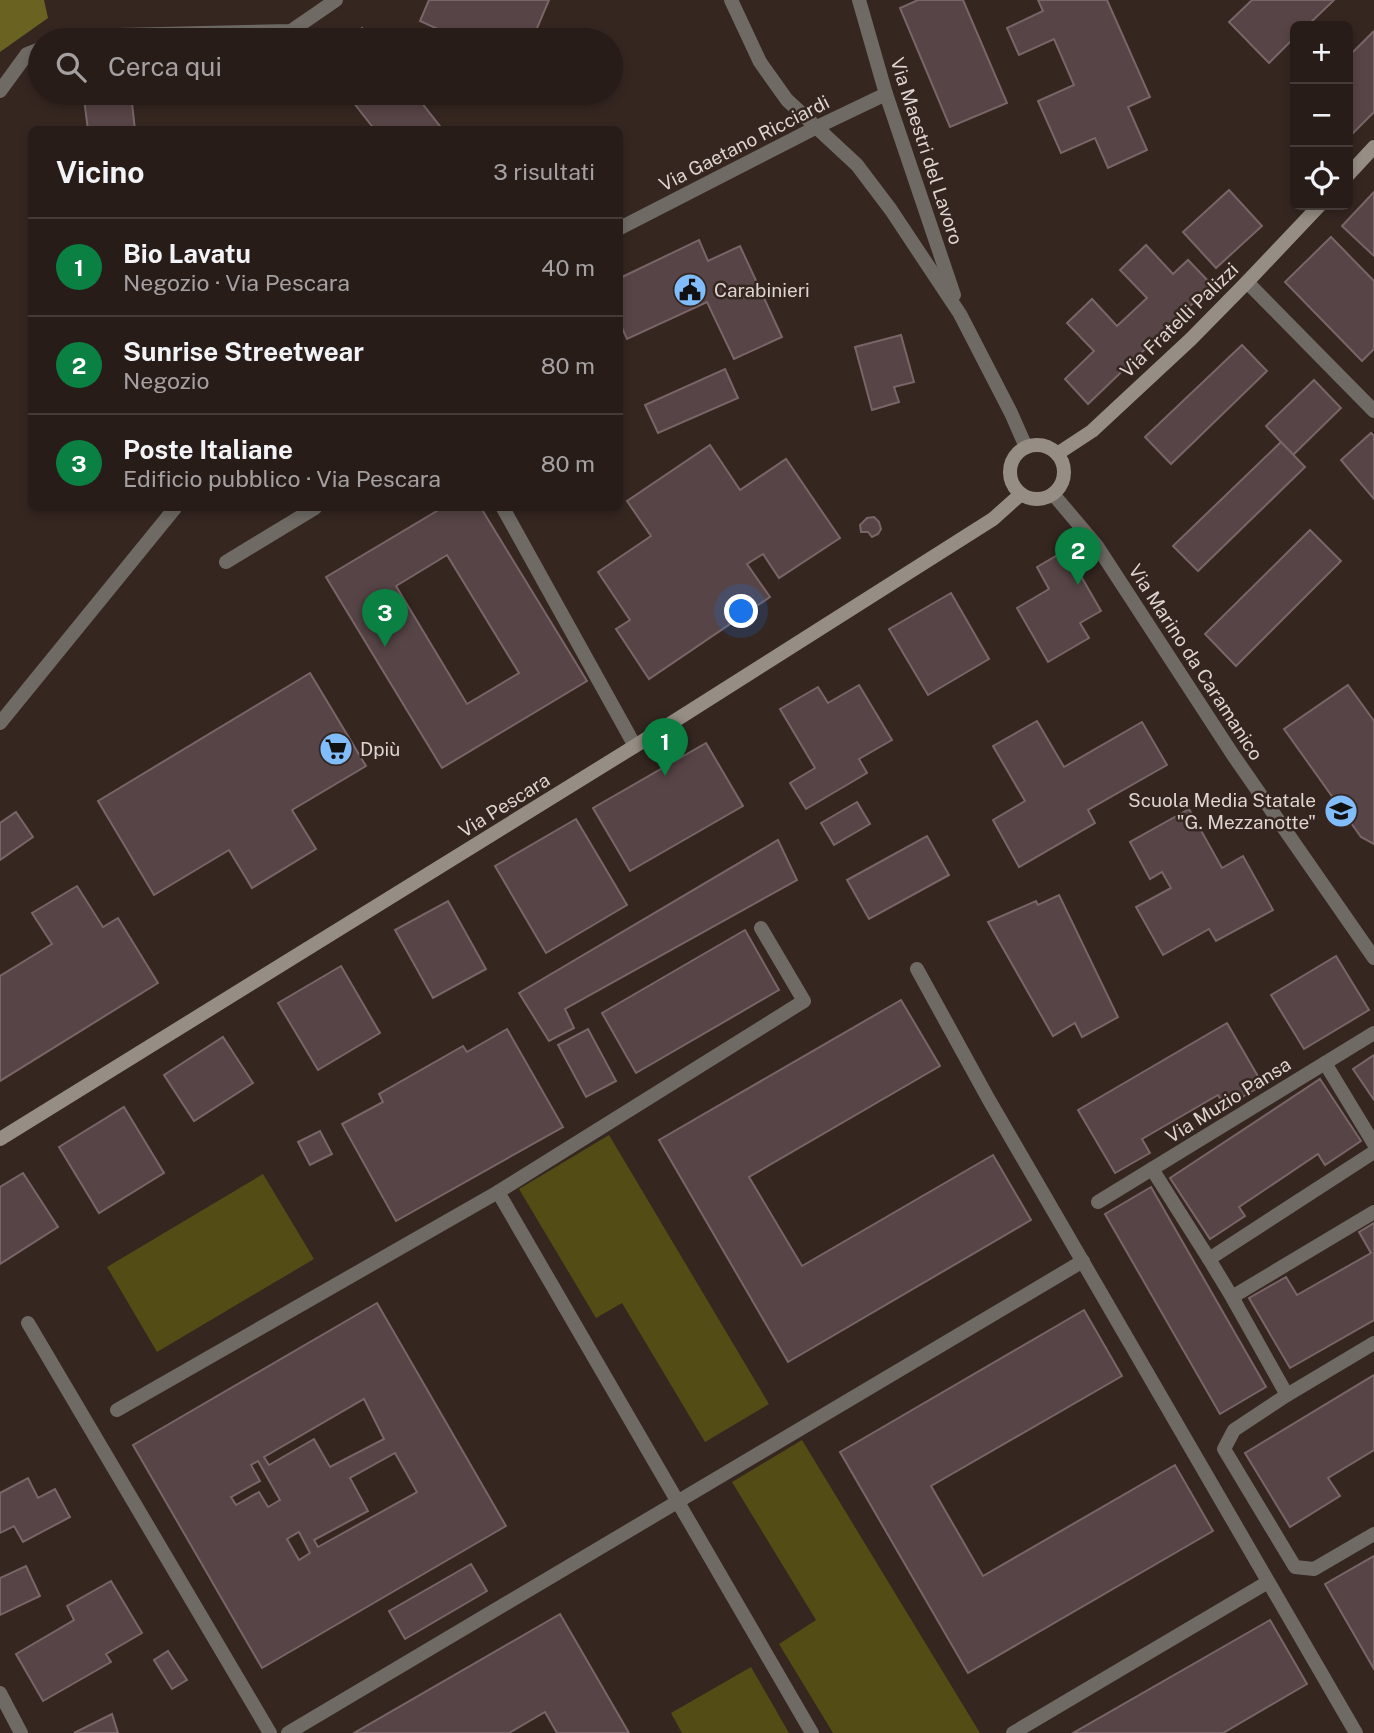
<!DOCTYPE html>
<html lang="it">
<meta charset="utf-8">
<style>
:root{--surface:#281c18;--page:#302521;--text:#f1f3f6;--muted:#a5a1a2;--line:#443a37;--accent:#0b8043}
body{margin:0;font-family:"Public Sans",sans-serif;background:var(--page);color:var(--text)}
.controls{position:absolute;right:21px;top:21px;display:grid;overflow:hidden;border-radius:10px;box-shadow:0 4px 10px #0003}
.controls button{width:63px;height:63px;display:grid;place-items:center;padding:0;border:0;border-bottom:2px solid var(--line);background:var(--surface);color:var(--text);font:35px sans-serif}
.you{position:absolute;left:742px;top:612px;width:24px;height:24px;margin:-18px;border:5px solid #fff;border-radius:50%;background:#1a73e8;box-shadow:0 0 0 10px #1a73e833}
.badge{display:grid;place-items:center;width:46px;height:46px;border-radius:50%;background:var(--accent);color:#fff;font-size:23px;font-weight:700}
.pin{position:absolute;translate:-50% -58px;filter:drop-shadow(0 2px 4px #0008)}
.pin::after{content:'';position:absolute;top:37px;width:24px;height:21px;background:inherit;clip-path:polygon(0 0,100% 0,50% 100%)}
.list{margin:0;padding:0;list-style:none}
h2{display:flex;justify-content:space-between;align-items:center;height:91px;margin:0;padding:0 28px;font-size:30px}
h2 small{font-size:23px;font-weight:400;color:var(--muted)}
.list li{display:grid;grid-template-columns:46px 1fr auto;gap:21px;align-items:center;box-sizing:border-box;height:98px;padding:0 28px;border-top:2px solid var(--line)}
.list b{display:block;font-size:26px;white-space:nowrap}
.list p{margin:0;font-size:23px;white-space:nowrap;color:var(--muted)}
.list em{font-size:23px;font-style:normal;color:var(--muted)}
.icon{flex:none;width:38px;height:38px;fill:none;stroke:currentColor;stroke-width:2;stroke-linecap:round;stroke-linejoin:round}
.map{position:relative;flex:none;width:1374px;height:1733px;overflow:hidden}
.search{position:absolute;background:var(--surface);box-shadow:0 4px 10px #0003;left:28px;top:28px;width:595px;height:77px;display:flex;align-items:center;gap:18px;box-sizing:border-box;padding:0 24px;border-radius:38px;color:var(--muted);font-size:26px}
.panel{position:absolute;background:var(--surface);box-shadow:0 4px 10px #0003;left:28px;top:126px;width:595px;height:385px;border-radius:10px}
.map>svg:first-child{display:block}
.green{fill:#534c15}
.forest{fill:#6a6221}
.building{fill:#574446;stroke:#796567;stroke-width:2;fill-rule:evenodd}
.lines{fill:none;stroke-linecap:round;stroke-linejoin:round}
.lane{stroke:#6f6a64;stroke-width:14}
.street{stroke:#6f6a64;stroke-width:14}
.secondary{stroke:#968e84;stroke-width:14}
.labels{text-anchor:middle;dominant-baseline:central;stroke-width:5;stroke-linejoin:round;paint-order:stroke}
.street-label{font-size:19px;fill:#ded4d0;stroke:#352620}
.poi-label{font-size:19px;fill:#ded4d0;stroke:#352620;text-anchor:start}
</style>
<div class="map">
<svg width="1374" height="1733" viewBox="0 0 1374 1733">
<rect width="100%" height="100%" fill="#352620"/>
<g class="green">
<polygon points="609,1135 769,1404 705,1442 622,1303 596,1318 519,1189"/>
<polygon points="263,1174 314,1259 157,1352 107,1267"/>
<polygon points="802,1440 980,1733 833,1733 779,1644 816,1620 732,1482"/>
<polygon points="751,1667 789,1733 682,1733 671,1713"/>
</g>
<polygon class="forest" points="0,0 44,0 48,18 0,52"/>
<g class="building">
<polygon points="429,0 549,0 532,40 462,40 420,21"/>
<polygon points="918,0 963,0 1007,103 950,127 900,8"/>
<polygon points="1038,0 1107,0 1150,97 1128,107 1147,150 1108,168 1095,138 1061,153 1038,101 1074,85 1054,39 1019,55 1007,28 1043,11"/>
<polygon points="1252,0 1334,0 1307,26 1295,26 1295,37 1269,63 1229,22"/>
<polygon points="362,28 372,40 347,40"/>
<polygon points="1374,31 1374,112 1348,138 1348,57"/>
<polygon points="346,93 414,93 443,130 375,130"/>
<polygon points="131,94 135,130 88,130 84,99"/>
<polygon points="1229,190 1262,226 1216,268 1183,232"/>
<polygon points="1374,192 1374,256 1342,226"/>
<polygon points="1331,237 1374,281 1374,349 1362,361 1285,282"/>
<polygon points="699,240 708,261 740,246 782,337 734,359 707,302 627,339 620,323 620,278"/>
<polygon points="1146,245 1173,274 1188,260 1212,285 1088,404 1065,379 1094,351 1067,323 1092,299 1117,326 1147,298 1120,270"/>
<polygon points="901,335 914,382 894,387 899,402 872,410 855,347"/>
<polygon points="1242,345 1267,371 1171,464 1145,437"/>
<polygon points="725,369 738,398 658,433 645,405"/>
<polygon points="1314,380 1341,408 1293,455 1266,426"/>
<polygon points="1371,433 1374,436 1374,499 1341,460"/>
<polygon points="1281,442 1305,467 1198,571 1173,546"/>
<polygon points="710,445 740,490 786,459 840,538 779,578 763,554 747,564 770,597 649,679 616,629 630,620 598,572 651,536 627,501"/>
<path d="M442 508H481L587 681 442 768 326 577ZM447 555 519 673 467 704 396 586Z"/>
<polygon points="874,517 879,522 881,529 878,534 872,537 868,532 861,532 860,525 867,518"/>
<polygon points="1310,530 1341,561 1236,666 1205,634"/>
<polygon points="1066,550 1101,611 1080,623 1089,638 1048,662 1017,608 1049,589 1037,567"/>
<polygon points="951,593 989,659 928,695 889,629"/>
<polygon points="310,673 366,766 292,810 316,849 252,888 229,850 154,895 98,801"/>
<polygon points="859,685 892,740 859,759 867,773 806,809 790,783 815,768 780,709 818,687 828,703"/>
<polygon points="1348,685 1374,721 1374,844 1361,837 1284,729"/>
<polygon points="1037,721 1064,767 1142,722 1167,765 1088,810 1095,823 1019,867 993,820 1025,801 993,746"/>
<polygon points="706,743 743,806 630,871 593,808"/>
<polygon points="857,802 870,824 834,845 821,823"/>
<polygon points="1189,809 1222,868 1243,856 1273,910 1216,941 1209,929 1163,955 1136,907 1171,888 1162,872 1150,879 1130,842"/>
<polygon points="16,812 33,837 0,860 0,823"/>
<polygon points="576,819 627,905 546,953 495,866"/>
<polygon points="927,836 949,875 869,919 847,880"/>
<polygon points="778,840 797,880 565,1009 574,1028 549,1041 519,993"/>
<polygon points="77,886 103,927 118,918 158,983 0,1081 0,976 52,944 32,913"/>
<polygon points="1059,895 1118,1017 1082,1037 1075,1023 1053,1036 988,922 1036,901 1038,905"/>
<polygon points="448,901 486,969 433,998 395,930"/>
<polygon points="745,930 779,990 636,1073 602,1013"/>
<polygon points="1336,956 1369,1010 1304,1049 1271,995"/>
<polygon points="341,966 380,1033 318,1070 278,1003"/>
<polygon points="901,1000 940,1066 749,1177 802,1266 993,1155 1031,1220 788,1362 659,1140"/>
<polygon points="1227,1023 1263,1085 1225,1107 1218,1095 1142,1139 1150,1153 1115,1173 1078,1110"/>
<polygon points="507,1029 563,1127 396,1221 342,1124 383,1102 379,1094 463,1046 467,1052"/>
<polygon points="588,1029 616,1081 586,1097 558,1045"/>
<polygon points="223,1037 253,1083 194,1121 164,1075"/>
<polygon points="1374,1055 1374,1100 1353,1069"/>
<polygon points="1320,1079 1361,1141 1325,1165 1318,1154 1239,1207 1245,1216 1210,1239 1170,1178"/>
<polygon points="124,1107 164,1173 99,1213 59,1147"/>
<polygon points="320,1131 332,1154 310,1165 298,1142"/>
<polygon points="23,1173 58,1227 0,1264 0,1187"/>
<polygon points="1151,1187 1266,1387 1220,1414 1105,1214"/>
<polygon points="1374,1223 1374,1320 1290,1368 1249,1298 1286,1277 1297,1295 1371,1253 1359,1232"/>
<path d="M377 1303 506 1526 262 1668 133 1445ZM364 1399 384 1439 330 1467 314 1439 269 1465 264 1457ZM395 1453 417 1492 318 1547 314 1540 368 1511 350 1478ZM258 1461 280 1500 268 1507 259 1492 236 1505 231 1497 260 1481 251 1465ZM299 1532 310 1553 299 1560 287 1539Z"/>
<polygon points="1084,1310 1122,1376 931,1486 983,1576 1175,1465 1213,1531 968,1673 840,1452"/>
<polygon points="1374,1375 1374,1450 1328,1478 1340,1496 1290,1527 1245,1453"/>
<polygon points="28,1478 38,1498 55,1489 70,1517 23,1542 14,1526 0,1533 0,1493"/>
<polygon points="1374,1556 1374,1669 1325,1584"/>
<polygon points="471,1564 487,1591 405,1639 389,1611"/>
<polygon points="26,1566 40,1596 0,1615 0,1578"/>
<polygon points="111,1581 142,1633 106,1654 111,1662 43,1701 16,1654 74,1620 67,1606"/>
<polygon points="560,1614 629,1733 557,1733 545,1712 509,1733 354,1733"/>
<polygon points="1270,1620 1307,1684 1223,1733 1073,1733"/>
<polygon points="168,1651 187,1680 172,1689 154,1660"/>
<polygon points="112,1714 118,1733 74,1733"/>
</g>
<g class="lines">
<g class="lane">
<polyline points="503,508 635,746"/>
<polyline points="226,562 315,508"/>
<polyline points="917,969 989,1100 1356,1733"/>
<polyline points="498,1192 812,1733"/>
<polyline points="28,1323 270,1733"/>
<polyline points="117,1410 498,1192 804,1001 761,928"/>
<polyline points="288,1733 1083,1261"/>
<polyline points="1013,1733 1268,1582"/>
</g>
<g class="street">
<polyline points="731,0 760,62 787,100 857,165 891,210 960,314 1011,413 1026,447"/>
<polyline points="859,0 886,94 954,295"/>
<polyline points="65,40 77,36 291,31 336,0"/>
<polyline points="0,91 27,54 40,49"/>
<polyline points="620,228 817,127 886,94"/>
<polyline points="1247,282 1374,411"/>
<polyline points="1053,494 1097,546 1233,755 1374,958"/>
<polyline points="0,723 175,508"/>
<polyline points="1325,1063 1374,1144"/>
<polyline points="1152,1169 1209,1259"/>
<polyline points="1098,1202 1374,1033"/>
<polyline points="1232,1297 1374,1212"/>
<polyline points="1374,1343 1287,1395 1234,1430 1224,1449 1295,1567 1314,1569 1374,1534"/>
<polyline points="1287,1395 1232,1297 1209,1259 1374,1152"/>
<polyline points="0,1693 21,1733"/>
</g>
<g class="secondary">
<polyline points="1348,175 1374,147"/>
<circle cx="1037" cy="472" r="27"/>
<polyline points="1057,454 1092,431 1191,339 1247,282 1320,205"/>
<polyline points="0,1139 635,746 993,519 1021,494"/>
</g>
</g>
<defs>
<symbol id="civic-disc" viewBox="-11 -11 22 22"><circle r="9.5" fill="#80bdfa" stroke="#352620"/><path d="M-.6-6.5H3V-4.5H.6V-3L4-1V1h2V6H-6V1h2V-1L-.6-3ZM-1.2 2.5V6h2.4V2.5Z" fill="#111"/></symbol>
<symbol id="supermarket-disc" viewBox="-11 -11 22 22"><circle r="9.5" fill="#80bdfa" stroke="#352620"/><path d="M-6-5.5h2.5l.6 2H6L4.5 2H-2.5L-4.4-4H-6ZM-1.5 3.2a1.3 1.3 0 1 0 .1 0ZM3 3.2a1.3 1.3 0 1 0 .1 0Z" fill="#111"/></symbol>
<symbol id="school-disc" viewBox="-11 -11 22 22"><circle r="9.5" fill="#80bdfa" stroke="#352620"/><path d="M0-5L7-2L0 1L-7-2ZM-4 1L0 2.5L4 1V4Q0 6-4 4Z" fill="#111"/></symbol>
</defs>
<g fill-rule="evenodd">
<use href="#civic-disc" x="671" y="271" width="38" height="38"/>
<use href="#supermarket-disc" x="317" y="730" width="38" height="38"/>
<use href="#school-disc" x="1322" y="792" width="38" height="38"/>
</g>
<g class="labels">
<g class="street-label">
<text transform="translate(744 143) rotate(-27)">Via Gaetano Ricciardi</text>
<text transform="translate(927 151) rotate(72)">Via Maestri del Lavoro</text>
<text transform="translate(1179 320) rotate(-44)">Via Fratelli Palizzi</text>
<text transform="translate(1196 662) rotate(57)">Via Marino da Caramanico</text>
<text transform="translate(504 805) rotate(-32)">Via Pescara</text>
<text transform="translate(1228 1100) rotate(-32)">Via Muzio Pansa</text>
</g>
<g class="poi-label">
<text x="714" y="290">Carabinieri</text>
<text x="360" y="749">Dpiù</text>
<text x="1316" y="800" text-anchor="end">Scuola Media Statale<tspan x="1316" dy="22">"G. Mezzanotte"</tspan></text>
</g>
</g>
</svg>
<div class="controls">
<button>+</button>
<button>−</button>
<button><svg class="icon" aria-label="locate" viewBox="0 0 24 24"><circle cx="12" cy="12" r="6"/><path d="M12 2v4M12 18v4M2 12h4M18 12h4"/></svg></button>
</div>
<div class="you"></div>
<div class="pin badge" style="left:665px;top:776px">1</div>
<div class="pin badge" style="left:1078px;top:585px">2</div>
<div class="pin badge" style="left:385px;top:647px">3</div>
<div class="search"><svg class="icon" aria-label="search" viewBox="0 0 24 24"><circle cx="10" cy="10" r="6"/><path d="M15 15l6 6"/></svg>Cerca qui</div>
<section class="panel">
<h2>Vicino<small>3 risultati</small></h2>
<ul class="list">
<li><span class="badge">1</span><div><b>Bio Lavatu</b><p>Negozio · Via Pescara</p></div><em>40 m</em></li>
<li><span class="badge">2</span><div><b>Sunrise Streetwear</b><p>Negozio</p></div><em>80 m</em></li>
<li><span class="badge">3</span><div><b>Poste Italiane</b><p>Edificio pubblico · Via Pescara</p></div><em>80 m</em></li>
</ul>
</section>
</div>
